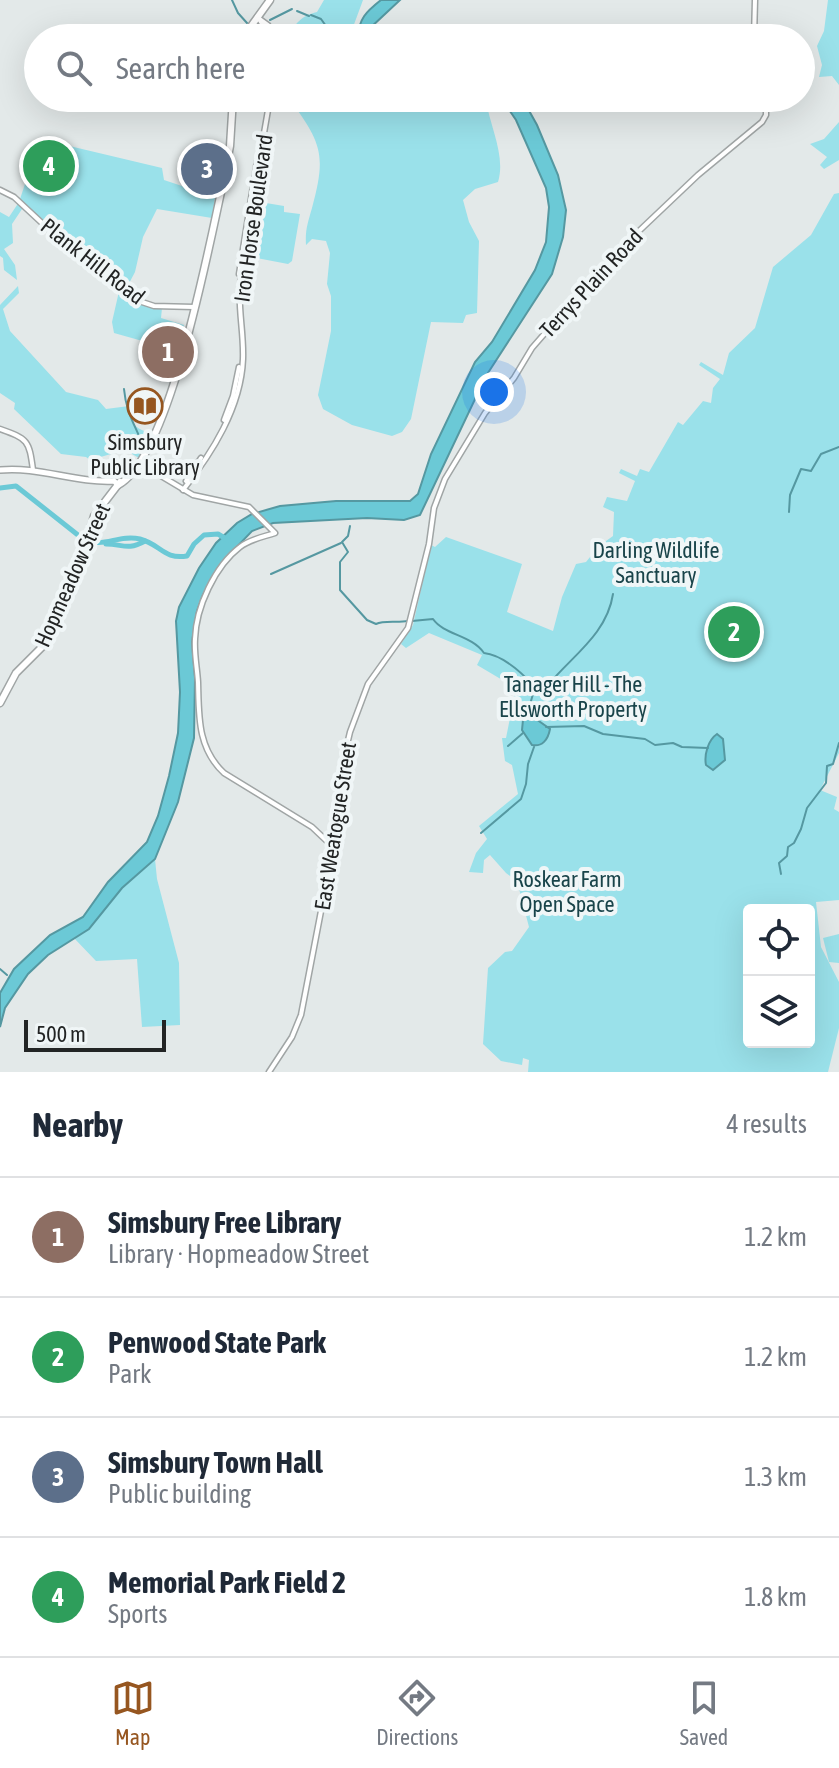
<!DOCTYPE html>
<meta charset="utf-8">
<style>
:root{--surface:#fff;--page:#f2f2f3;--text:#1f2937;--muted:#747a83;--line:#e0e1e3;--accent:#965620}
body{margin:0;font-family:"Asap Condensed",sans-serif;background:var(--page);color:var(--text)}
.controls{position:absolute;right:24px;bottom:24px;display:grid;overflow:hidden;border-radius:8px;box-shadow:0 8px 32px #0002}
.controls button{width:72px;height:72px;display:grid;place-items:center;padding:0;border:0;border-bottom:2px solid var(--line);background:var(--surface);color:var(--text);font:40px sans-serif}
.scale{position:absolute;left:24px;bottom:20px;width:142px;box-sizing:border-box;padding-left:8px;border:4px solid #222424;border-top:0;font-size:22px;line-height:28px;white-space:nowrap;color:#222424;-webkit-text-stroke:6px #f0f6f7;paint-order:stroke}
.you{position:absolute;left:494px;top:392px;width:28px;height:28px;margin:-20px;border:6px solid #fff;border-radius:50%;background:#1a73e8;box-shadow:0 0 0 12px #1a73e833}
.badge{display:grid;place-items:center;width:52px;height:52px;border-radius:50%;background:var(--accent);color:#fff;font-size:26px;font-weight:700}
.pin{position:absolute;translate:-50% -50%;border:4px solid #fff;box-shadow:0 2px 8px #0006}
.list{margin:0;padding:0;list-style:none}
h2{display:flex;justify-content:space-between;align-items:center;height:104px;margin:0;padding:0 32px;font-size:34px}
h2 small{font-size:26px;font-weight:400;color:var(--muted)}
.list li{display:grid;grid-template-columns:52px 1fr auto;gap:24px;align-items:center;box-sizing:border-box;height:120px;padding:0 32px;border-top:2px solid var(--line)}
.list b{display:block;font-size:30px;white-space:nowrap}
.list p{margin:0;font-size:26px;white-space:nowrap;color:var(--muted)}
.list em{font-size:26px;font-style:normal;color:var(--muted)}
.icon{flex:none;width:44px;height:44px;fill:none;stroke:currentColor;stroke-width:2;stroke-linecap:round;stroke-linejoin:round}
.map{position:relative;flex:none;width:839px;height:1072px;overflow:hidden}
.search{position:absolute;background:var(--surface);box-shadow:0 8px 32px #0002;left:24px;right:24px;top:24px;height:88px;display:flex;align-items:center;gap:20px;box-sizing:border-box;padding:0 28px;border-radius:44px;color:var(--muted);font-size:30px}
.sheet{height:584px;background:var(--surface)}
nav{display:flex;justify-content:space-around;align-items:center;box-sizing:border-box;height:112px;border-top:2px solid var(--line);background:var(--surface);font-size:22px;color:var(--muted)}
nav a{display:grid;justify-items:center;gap:4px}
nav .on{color:var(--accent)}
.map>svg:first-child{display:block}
.green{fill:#9ae1ea;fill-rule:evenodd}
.water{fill:#6bc9d6;stroke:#5598a1;stroke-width:2}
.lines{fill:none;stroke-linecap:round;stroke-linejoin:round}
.stream{stroke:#5598a1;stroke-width:2}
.river{stroke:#6bc9d6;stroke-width:5}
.tertiary-casing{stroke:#a0a5a5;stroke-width:7}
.secondary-casing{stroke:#a0a5a5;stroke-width:8}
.trunk-casing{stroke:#a0a5a5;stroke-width:9}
.tertiary{stroke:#fff;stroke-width:4}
.secondary{stroke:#fff;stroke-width:5}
.trunk{stroke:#fff;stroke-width:6}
.labels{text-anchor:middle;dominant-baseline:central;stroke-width:8;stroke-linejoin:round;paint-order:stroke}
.street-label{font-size:22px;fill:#222424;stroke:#f0f6f7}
.poi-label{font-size:22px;fill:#222424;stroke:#f0f6f7}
.park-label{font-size:22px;fill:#19444a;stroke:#f0f6f7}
</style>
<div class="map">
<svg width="839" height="1072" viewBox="0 0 839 1072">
<rect width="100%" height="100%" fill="#e3e9e9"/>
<g class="green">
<path d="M324 0H363L349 38H288C295 23 301 16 317 12Z"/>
<polygon points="828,0 839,0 839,85 832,76 819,77 822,65 817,46 824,31"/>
<path d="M289 98H485L486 100C490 127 506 156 498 182L475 189 463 200 469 222 479 241 477 313 466 315 463 323 431 322 411 419 402 432 392 436 352 425 323 409 318 395 331 331V296L327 284 330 253 326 241 312 239 306 245C305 230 308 222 312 208 327 153 321 143 289 98Z"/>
<polygon points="839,122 839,160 824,169 820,165 827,157 810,144 824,139"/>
<path d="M40 139 162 168 164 180 215 197 212 218 157 209 143 237 135 272 125 291 143 305 162 308 161 318 184 325 178 351 114 333 112 322 120 287C93 256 58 231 24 206L12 224 13 243 4 249 15 265 17 280 4 270 3 258 0 256V212L9 217 19 202Z"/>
<path d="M839 193V753L820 790 837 797 834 809 839 812V900L816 902 821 947 839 982V1028L828 1072H528L529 1060 523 1058 522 1065 501 1061 483 1044 488 968 505 952 512 951 529 927 517 881 506 873 490 855 484 860 483 873 469 872 476 853 487 839 479 826 518 794 512 765 505 761 502 738H506L516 688 477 665 482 655 429 633 406 648 401 644 413 625 431 545 435 547 446 537 522 564 507 612 553 631 562 597 576 564 586 562 599 546 613 536 614 512 603 507 607 497 627 501 635 481 619 473 621 469 637 476 640 469 649 472 678 422 683 425 703 401 711 403 713 388 720 379 699 365 701 362 723 375 729 353 755 328 773 267 811 235 834 194ZM749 910H809V1042H749Z"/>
<polygon points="260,202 284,206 284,212 300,214 292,261 288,264 252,257"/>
<path d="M18 286 19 293 3 309 10 331 66 392 98 400 106 409 129 406C130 425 135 428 152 434L139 458 125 450 90 460 86 457 61 454 14 409 15 403 0 393V305Z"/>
<polygon points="155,859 157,879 179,963 180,1025 142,1027 137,959 96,961 74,938 89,929 122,888"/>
<polygon points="839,934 839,963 829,962 823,938"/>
</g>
<g class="water">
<path d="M381 0H400L368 30V34L399 38H358C358 19 367 11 381 0Z"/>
<polygon points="501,98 522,98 537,125 558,175 566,210 563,237 552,274 486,376 420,515 404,520 367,518 273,523 252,531 227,557 203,595 197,611 192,642 195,678 194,738 178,802 155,859 122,888 89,929 48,955 28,974 5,1008 0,1027 0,993 14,969 50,935 83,917 108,882 147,842 158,816 169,776 178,733 180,692 176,621 179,607 199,568 216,543 237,523 252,514 280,506 336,501 410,501 418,494 431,454 475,362 492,342 535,270 546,242 549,207 546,188 516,120"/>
<path d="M529 714 550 729C548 740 542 747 532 745L522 730 523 720Z"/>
<path d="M717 734 723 739 725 760 713 770 706 765C704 755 708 740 717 734Z"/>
</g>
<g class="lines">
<g class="stream">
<polyline points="232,0 238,13 247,23"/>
<polyline points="297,11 309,16"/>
<polyline points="311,15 321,19 326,26 336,25 341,38"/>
<polyline points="270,20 292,9"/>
<path d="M124 389C126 412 134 423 142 443"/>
<polyline points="789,512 790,495 801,469 811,471 821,454 839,447"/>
<path d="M350 526 348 536 342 542 348 552 340 562V590L367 620 376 624C384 620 397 623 408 621"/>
<polyline points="271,574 341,543"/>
<path d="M412 621 433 619C444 635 472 635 484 653 503 655 523 674 535 687L527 715"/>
<path d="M532 683 549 684C572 656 607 634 613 594"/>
<polyline points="546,727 584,726 603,734 645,739 655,745 673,743 682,747 708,748"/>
<polyline points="508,746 523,733"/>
<polyline points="481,833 521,799 526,784 528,764 534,747"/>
<polyline points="781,874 779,863 787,856 788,847 794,843 801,829 807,808 826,783 827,766 833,764 839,743"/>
<polyline points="0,969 7,975"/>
</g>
<g class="river">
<path d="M0 488 16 486 83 539C103 549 118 534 140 539 160 544 164 560 187 556L194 544 204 535 218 534 228 540"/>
<path d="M106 544C123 544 127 551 145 541"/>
</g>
<defs>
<g id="tertiary">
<polyline points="257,17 268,25 274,38"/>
<polyline points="259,19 271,38"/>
<polyline points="754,38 755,0"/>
<polyline points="0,190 14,197 57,237 89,258 139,301 154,306 194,307"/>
<polyline points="239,274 257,161"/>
<polyline points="224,420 233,396 239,367"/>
<path d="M0 429C28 439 29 440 33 470"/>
<path d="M141 464 193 495 249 507 275 533C263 537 250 539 240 547 215 566 196 607 195 639 194 653 197 667 198 682 199 715 197 748 224 773L312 827 331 845"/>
<polyline points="186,481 201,458"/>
<path d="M183 490C212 453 241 408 243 359 244 334 238 310 240 285 246 223 260 160 270 98"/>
<polyline points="269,1072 292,1037 301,1015 326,885 341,770 350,732 368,684 408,628 429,544 434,508 445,479 485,413 514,378 532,348 587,285 620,249 698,175 762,122 766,115 766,98"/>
</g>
<path id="secondary" d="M0 470C38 466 75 483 114 481L118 485"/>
<g id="trunk">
<polyline points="247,38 252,25 270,0"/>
<path d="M118 485C170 458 209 245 223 183L230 146 233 98"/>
<polyline points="0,703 16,673 45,644 75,578 94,516 120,482"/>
</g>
</defs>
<use href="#tertiary" class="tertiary-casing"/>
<use href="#secondary" class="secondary-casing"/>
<use href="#trunk" class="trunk-casing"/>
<use href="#tertiary" class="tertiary"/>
<use href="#secondary" class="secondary"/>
<use href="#trunk" class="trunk"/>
</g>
<defs>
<symbol id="library-ring" viewBox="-11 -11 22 22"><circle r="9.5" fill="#f0f6f7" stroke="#965620" stroke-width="1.5"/><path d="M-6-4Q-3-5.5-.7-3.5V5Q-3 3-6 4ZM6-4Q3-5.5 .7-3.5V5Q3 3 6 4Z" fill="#965620"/></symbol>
</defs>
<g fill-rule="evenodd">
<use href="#library-ring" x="125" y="386" width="40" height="40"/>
</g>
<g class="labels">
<g class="street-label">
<text transform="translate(253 218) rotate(-82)">Iron Horse Boulevard</text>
<text transform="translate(93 261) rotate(38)">Plank Hill Road</text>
<text transform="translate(591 283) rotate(-47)">Terrys Plain Road</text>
<text transform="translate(72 575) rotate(-66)">Hopmeadow Street</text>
<text transform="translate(335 826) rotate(-81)">East Weatogue Street</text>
</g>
<g class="poi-label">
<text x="145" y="442">Simsbury<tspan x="145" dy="25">Public Library</tspan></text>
</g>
<g class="park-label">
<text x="656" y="550">Darling Wildlife<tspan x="656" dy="25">Sanctuary</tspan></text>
<text x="573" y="684">Tanager Hill - The<tspan x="573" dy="25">Ellsworth Property</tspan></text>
<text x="567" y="879">Roskear Farm<tspan x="567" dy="25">Open Space</tspan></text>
</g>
</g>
</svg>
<div class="controls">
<button><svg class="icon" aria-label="locate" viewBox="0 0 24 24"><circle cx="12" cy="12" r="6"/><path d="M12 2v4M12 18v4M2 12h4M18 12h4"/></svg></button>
<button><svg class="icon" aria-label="layers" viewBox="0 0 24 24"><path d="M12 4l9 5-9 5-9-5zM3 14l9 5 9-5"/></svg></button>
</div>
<div class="scale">500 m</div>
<div class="you"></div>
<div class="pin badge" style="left:168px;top:352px;background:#8d6e63">1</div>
<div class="pin badge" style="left:734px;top:632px;background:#2e9e5b">2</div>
<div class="pin badge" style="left:207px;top:169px;background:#5c6f8a">3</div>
<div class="pin badge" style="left:49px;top:166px;background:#2e9e5b">4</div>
<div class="search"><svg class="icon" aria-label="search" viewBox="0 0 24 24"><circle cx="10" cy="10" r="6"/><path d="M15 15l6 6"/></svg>Search here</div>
</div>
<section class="sheet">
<h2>Nearby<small>4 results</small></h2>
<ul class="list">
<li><span class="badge" style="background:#8d6e63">1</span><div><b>Simsbury Free Library</b><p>Library · Hopmeadow Street</p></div><em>1.2 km</em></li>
<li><span class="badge" style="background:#2e9e5b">2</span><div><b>Penwood State Park</b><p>Park</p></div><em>1.2 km</em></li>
<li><span class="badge" style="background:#5c6f8a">3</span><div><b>Simsbury Town Hall</b><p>Public building</p></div><em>1.3 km</em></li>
<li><span class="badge" style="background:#2e9e5b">4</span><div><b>Memorial Park Field 2</b><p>Sports</p></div><em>1.8 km</em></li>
</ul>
</section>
<nav>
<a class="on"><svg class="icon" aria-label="map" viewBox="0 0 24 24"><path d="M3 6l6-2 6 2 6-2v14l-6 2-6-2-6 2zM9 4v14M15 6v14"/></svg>Map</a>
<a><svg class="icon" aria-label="directions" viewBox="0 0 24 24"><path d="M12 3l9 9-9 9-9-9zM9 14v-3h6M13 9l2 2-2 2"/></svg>Directions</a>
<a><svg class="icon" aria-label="saved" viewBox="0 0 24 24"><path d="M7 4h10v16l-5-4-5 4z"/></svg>Saved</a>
</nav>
